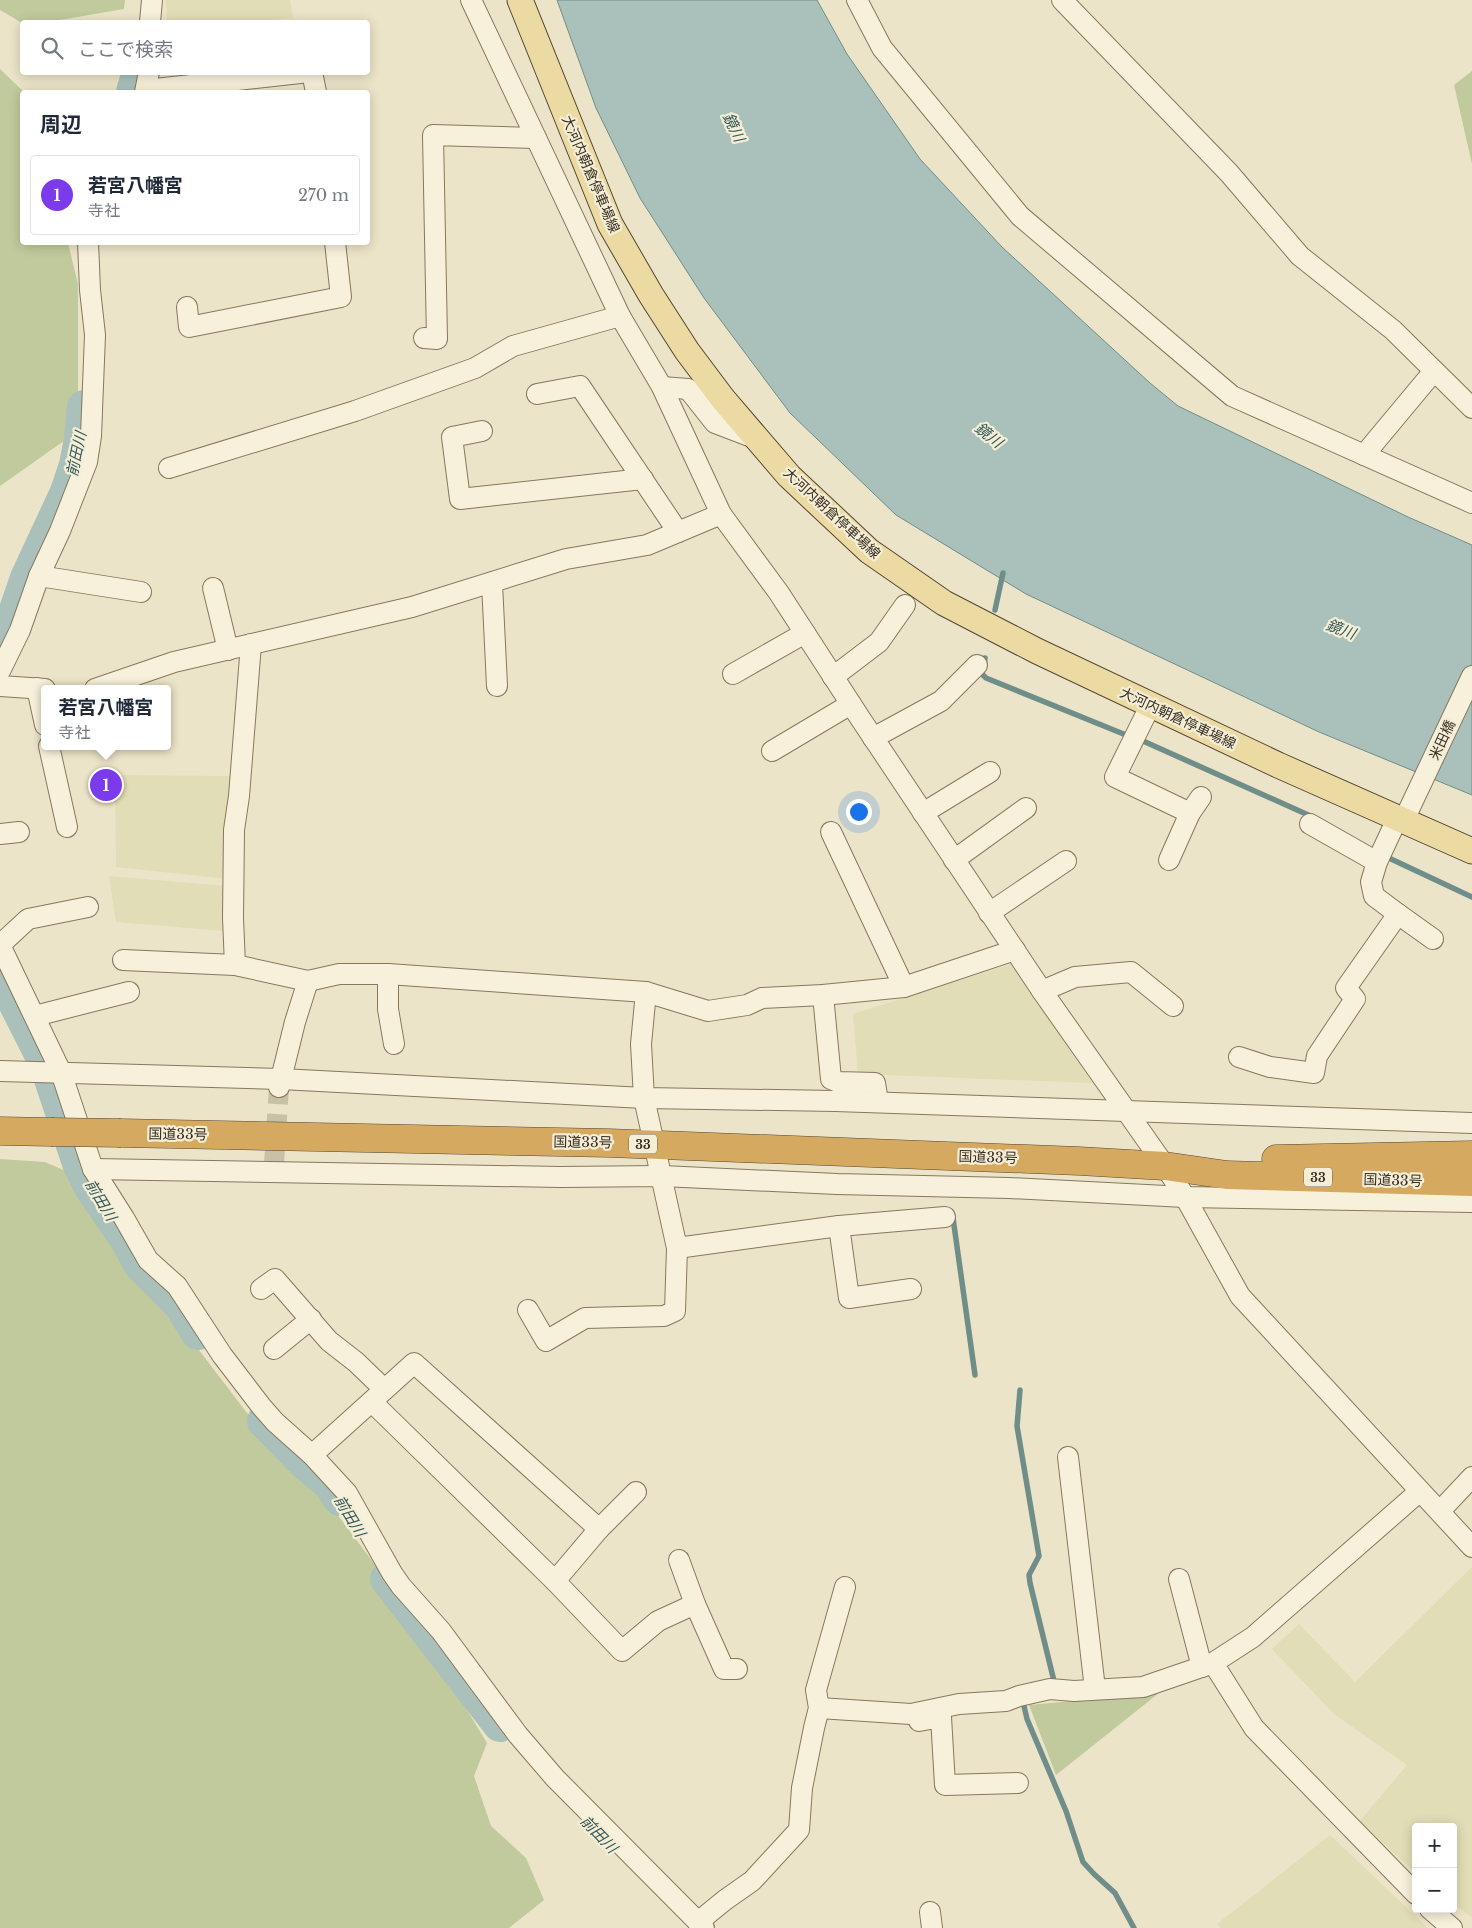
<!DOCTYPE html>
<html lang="ja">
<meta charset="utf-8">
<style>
:root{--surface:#fff;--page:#f2f2f3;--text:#1f2937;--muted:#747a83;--line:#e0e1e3;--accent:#7c3aed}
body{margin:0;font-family:"Libre Baskerville","Noto Sans JP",serif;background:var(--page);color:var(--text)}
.controls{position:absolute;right:15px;bottom:15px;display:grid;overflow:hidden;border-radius:5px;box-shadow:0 2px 12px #0003}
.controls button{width:45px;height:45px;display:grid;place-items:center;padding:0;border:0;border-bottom:1px solid var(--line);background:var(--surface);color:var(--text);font:25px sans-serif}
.you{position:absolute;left:858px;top:811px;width:18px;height:18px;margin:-12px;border:4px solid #fff;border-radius:50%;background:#1a73e8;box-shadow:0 0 0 8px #1a73e833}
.badge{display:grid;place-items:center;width:32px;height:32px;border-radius:50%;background:var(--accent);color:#fff;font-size:16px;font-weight:700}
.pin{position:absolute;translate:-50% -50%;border:2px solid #fff;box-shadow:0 1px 5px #0006}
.popup{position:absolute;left:41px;top:685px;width:130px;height:65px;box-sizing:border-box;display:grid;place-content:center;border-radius:5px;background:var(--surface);filter:drop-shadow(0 1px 4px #0005);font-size:16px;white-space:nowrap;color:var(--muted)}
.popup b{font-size:19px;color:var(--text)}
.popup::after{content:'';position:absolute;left:50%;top:100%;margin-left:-10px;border:10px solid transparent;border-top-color:var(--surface)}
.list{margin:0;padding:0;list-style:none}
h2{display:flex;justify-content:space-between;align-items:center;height:65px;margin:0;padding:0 20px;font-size:21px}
h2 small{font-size:16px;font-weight:400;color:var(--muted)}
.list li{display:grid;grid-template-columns:32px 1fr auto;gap:15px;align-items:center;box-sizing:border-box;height:80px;margin:0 10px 10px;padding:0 10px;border:1px solid var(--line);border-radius:5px}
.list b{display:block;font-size:19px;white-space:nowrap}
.list p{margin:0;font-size:16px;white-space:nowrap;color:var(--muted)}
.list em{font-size:16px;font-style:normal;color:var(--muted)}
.icon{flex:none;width:28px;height:28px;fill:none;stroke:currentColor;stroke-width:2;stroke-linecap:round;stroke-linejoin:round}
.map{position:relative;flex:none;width:1472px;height:1928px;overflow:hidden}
.search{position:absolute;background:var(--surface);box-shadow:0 2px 12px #0003;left:20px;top:20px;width:350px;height:55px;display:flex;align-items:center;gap:12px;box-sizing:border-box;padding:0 18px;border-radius:5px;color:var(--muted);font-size:19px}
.panel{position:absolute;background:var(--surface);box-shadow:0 2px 12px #0003;left:20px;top:90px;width:350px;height:155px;border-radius:5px}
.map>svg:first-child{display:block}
.farmland{fill:#e1ddb6}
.green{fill:#c1ca9c}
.water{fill:#a9c0bb;stroke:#708e89}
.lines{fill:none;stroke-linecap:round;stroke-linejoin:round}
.stream{stroke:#708e89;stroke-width:5.5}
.river{stroke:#a9c0bb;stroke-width:34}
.minor-tunnel{stroke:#c8c0a7;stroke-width:20;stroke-dasharray:20 10;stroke-linecap:butt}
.minor-casing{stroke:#87775e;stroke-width:22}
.major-casing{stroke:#554532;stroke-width:27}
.highway-casing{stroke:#554532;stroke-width:29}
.minor{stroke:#f7f1db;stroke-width:20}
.major{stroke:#ecdaa3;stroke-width:25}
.highway{stroke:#d5a95f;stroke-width:28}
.highway-bridge-casing{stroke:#554532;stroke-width:29;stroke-linecap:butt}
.highway-bridge{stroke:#d5a95f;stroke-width:28}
.labels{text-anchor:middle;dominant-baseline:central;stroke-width:4.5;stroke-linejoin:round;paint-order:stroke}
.shield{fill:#f4eed7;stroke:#706858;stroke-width:1}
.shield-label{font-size:12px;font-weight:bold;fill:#382e21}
.street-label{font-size:14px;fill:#382e21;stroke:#f4eed7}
.water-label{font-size:15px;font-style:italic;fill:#315757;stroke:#f4eed7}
</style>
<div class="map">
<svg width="1472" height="1928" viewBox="0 0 1472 1928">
<rect width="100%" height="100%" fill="#ece4c8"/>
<g class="farmland">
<polygon points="166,0 290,0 293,18 252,22 167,22"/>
<polygon points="115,775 233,776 228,879 116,867"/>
<polygon points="109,876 227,886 225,931 116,922"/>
<polygon points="1011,964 1092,1083 858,1074 853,1014"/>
<polygon points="1472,1567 1472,1917 1453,1904 1453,1827 1416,1827 1416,1873 1359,1822 1407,1765 1334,1714 1272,1649 1299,1624 1355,1682"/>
<polygon points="1330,1835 1428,1928 1221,1928 1217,1924"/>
</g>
<g class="green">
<polygon points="0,0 125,0 124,9 48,22 22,23 0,10"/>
<polygon points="0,69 24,92 22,92 22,242 68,243 78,284 78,431 0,486"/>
<polygon points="1472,71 1472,164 1454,85"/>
<polygon points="0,1159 45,1162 68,1172 89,1205 138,1268 174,1302 189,1337 263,1434 300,1465 370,1558 409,1614 487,1743 474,1776 491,1826 526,1858 544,1900 509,1928 0,1928"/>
<polygon points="1159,1693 1056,1775 1029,1705"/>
</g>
<polygon class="water" points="557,0 817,0 847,54 920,159 1002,247 1150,383 1178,406 1408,517 1472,545 1472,795 1319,732 1026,594 896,515 790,413 704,298 640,198 596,108"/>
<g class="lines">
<g class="stream">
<polyline points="995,610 1003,573"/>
<polyline points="985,658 982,674 986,678 1126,735"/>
<polyline points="1143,741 1315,818"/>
<polyline points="1391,859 1472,897"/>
<polyline points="953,1218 975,1375"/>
<polyline points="1020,1390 1017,1426 1039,1556 1029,1575 1030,1583 1054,1681"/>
<polyline points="1024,1706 1027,1719 1066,1811 1083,1862 1094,1874 1115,1893 1134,1928"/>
</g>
<g class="river">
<polyline points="133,92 139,72"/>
<polyline points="5,642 27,578 67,492 76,465 81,439 84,407"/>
<polyline points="0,973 43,1058"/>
<polyline points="51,1079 79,1163 92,1189 127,1240 140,1264 180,1304 198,1333"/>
<polyline points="264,1421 303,1461 330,1484 340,1499"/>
<polyline points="387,1579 500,1725"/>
</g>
<polyline class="minor-tunnel" points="274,1164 279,1087"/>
<defs>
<g id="minor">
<polyline points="471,0 620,316 662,387 721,514 779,593 860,718 1042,991 1165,1166 1185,1197 1240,1296 1472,1547"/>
<polyline points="857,0 882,48 1020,216 1232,396 1472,503"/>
<polyline points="1062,0 1229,173 1300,256 1393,330 1472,408"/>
<polyline points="150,22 152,0"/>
<polyline points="312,72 316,92"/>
<polyline points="146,90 309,72"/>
<polyline points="145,92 149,72"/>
<polyline points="187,307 189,327 341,297 335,242"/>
<polyline points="424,338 437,339 433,135 536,138"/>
<polyline points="662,387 688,389 715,423 757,439"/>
<polyline points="537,394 580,386 678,532"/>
<polyline points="482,431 452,437 460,499 643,479"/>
<polyline points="1364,455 1434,371"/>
<polyline points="169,468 355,411 475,368 513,346 620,316"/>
<polyline points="39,576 141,592"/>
<polyline points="492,583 497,686"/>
<polyline points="213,588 228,650"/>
<polyline points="251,644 239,796 234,830 233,918 235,965 308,981 339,974 388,974 646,992 708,1011 747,1005 762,998 823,995 904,987 1015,950"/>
<polyline points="0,671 20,630 39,576 60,531 87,462 91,436 95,335 90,290 88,242"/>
<polyline points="733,674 805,633"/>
<polyline points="833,677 879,642 905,605"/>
<polyline points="0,686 45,689"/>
<polyline points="37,688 45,725"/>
<polyline points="95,689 174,662 412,607 566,559 647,545 721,514"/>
<polyline points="1150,706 1115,777 1190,813"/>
<polyline points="873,738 941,701 977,665"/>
<polyline points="49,746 67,827"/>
<polyline points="772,751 851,704"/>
<polyline points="923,813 990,772"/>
<polyline points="1403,822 1472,676"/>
<polyline points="1310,824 1377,862"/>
<polyline points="831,832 904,987"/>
<polyline points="0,834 19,832"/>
<polyline points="954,860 1026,808"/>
<polyline points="1169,860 1190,813 1201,797"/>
<polyline points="989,913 1066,861"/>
<polyline points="1398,914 1433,939"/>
<polyline points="0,945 61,1072 93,1169 124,1218 148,1260 177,1286 222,1355 261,1406 275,1422 312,1455 347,1493 392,1573 401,1586 441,1631 518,1735 555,1778 704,1928"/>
<polyline points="0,945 28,919 88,907"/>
<polyline points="123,960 235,965"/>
<polyline points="388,974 388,1009 394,1044"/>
<polyline points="1042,991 1075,977 1131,972 1173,1006"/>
<polyline points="646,992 641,1044 644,1098 677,1248 839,1226 945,1217"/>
<polyline points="823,995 831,1079 838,1082 875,1083 878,1102"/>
<polyline points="35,1016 129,992"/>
<polyline points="1239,1057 1270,1067 1314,1073 1317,1056 1355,999 1346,988 1398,914 1374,896 1371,882 1377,862 1397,819"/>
<polyline points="0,1071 281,1079 644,1098 835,1101 1472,1123"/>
<polyline points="279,1087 295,1022 308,981"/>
<polyline points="93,1169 560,1177 662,1176 837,1184 1009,1188 1185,1197 1472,1202"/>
<polyline points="839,1226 849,1298 911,1289"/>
<polyline points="261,1289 275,1279 329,1341 356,1362 384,1389"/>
<polyline points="528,1310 546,1341 585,1318 664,1316 675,1311 677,1248"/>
<polyline points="274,1349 311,1319"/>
<polyline points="312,1455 414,1363 599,1529 555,1581 372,1402"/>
<polyline points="1068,1457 1095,1689"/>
<polyline points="1440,1511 1472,1477"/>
<polyline points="599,1529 636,1492"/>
<polyline points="679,1560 695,1604 724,1669 737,1669"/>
<polyline points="1179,1579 1202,1667"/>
<polyline points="555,1581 622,1651 658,1621 695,1604"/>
<polyline points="819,1708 911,1714 959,1704 1006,1701 1019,1696 1050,1689 1074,1691 1143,1687 1213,1663"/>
<polyline points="919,1721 941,1717 945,1785 1018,1783"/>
<polyline points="1416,1894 1254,1728 1213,1663 1253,1637 1420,1491"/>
<polyline points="1430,1909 1452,1928"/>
<polyline points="930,1912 932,1928"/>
<polyline points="698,1922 725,1900 752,1881 799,1830 802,1788 814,1728 819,1708 816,1690 845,1587"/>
</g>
<polyline id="major" points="520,0 610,224 651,295 687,351 723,399 789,476 869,551 944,603 1037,651 1278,765 1472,851"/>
<g id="highway">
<polyline points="0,1131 51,1132"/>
<polyline points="121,1133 609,1143 1079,1161 1165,1166 1227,1175 1472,1182"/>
<polyline points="1276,1159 1472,1155"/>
</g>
</defs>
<use href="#minor" class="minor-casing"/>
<use href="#major" class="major-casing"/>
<use href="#highway" class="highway-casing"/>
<use href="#minor" class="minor"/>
<use href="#major" class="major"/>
<use href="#highway" class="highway"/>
<defs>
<polyline id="highway-bridge" points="51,1132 121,1133"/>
</defs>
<use href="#highway-bridge" class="highway-bridge-casing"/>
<use href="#highway-bridge" class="highway-bridge"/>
</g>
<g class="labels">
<g class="shield">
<rect x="629" y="1134.5" width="28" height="19" rx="4"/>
<rect x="1304" y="1167.5" width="28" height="19" rx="4"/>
</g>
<g class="shield-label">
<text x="643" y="1144">33</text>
<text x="1318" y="1177">33</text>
</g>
<g class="street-label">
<text transform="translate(591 174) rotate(67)">大河内朝倉停車場線</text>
<text transform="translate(832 513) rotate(43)">大河内朝倉停車場線</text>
<text transform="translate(1178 718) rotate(25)">大河内朝倉停車場線</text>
<text transform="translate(1442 740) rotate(-65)">米田橋</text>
<text transform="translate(178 1134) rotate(1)">国道33号</text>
<text transform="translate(583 1142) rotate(1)">国道33号</text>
<text transform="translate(988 1157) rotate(2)">国道33号</text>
<text transform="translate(1393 1180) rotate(2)">国道33号</text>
</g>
<g class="water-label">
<text transform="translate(734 127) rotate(64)">鏡川</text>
<text transform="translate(989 435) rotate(38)">鏡川</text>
<text transform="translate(76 454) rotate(-78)">前田川</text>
<text transform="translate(1341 629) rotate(20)">鏡川</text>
<text transform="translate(101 1200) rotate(59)">前田川</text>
<text transform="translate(350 1516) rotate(59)">前田川</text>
<text transform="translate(599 1834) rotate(46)">前田川</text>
</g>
</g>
</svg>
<div class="controls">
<button>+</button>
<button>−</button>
</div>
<div class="you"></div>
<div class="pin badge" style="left:106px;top:785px">1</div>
<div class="popup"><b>若宮八幡宮</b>寺社</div>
<div class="search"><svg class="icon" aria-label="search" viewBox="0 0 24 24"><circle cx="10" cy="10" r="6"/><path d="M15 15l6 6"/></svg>ここで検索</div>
<section class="panel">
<h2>周辺<small></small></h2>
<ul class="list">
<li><span class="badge">1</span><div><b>若宮八幡宮</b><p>寺社</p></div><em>270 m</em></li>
</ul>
</section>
</div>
